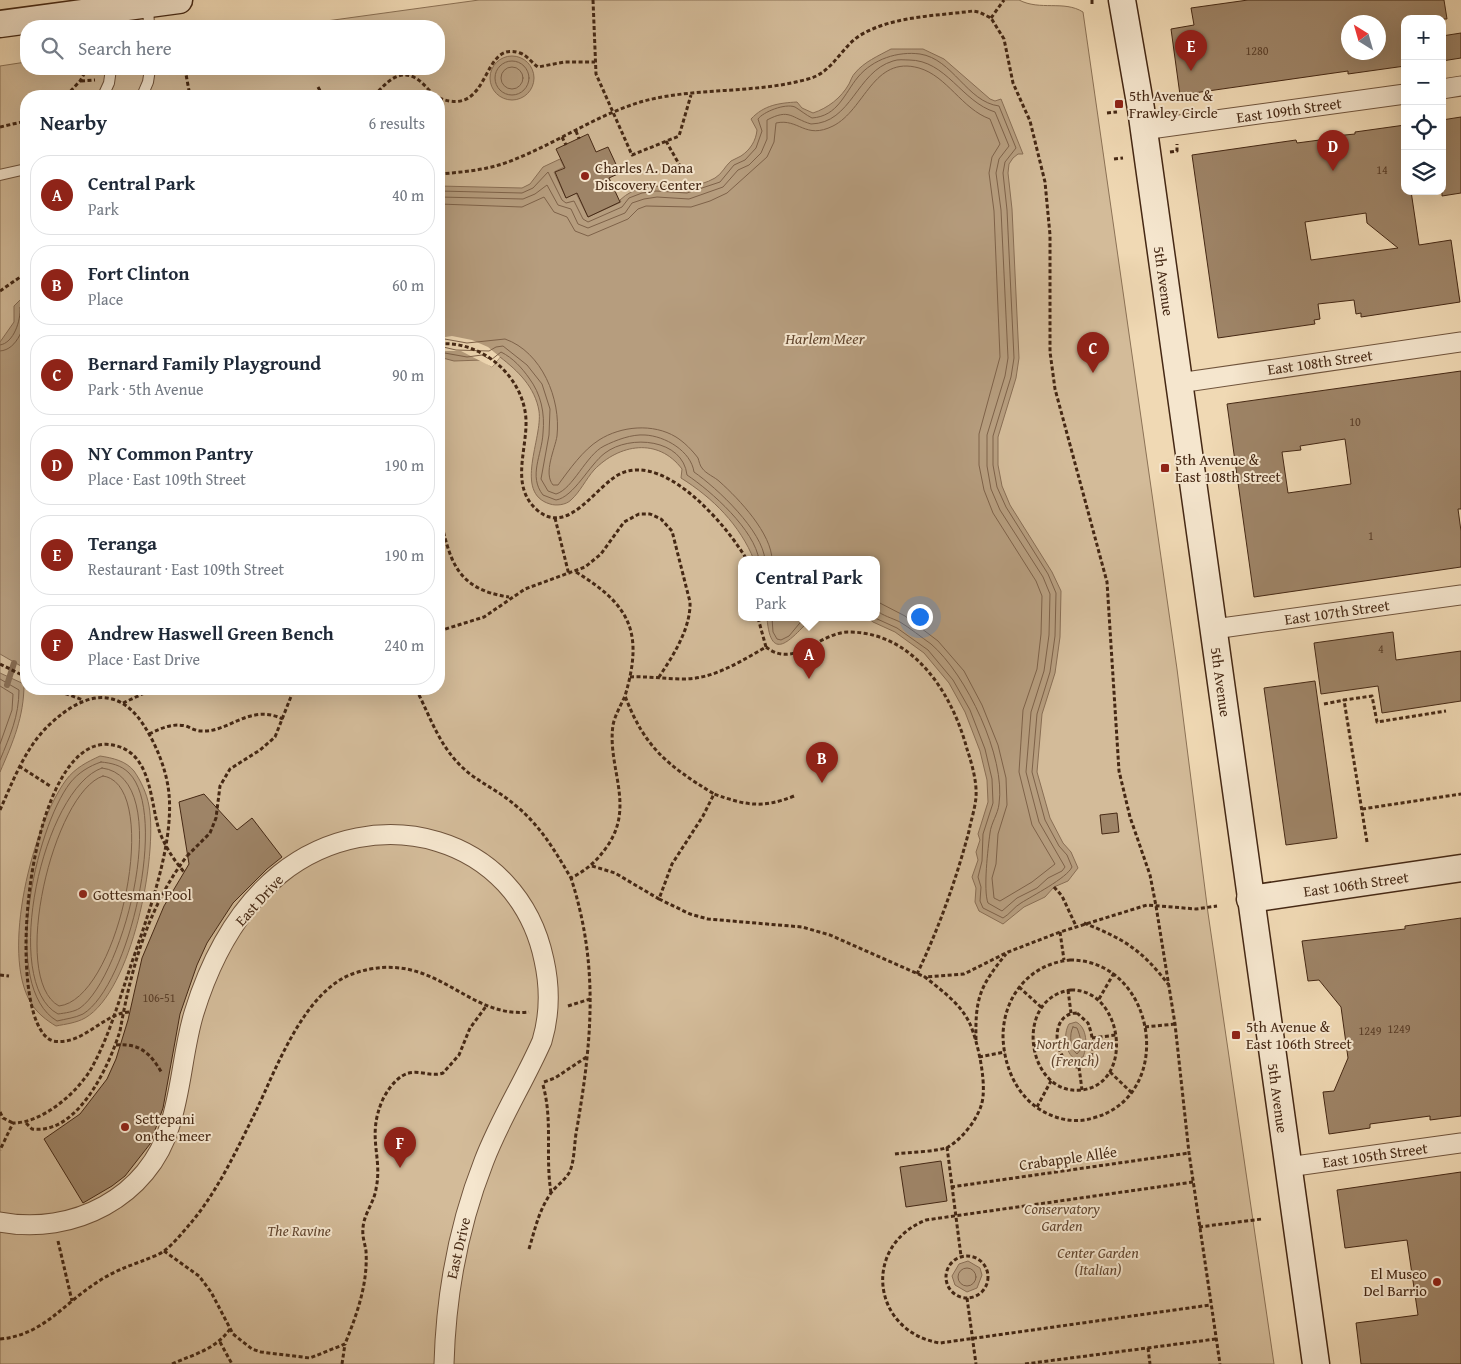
<!DOCTYPE html>
<meta charset="utf-8">
<style>
:root{--surface:#fff;--page:#f2f2f3;--text:#1f2937;--muted:#747a83;--line:#e0e1e3;--accent:#8f2418}
body{margin:0;font-family:"Gentium Book Plus",serif;background:var(--page);color:var(--text)}
.controls{position:absolute;right:15px;top:15px;display:grid;overflow:hidden;border-radius:10px;box-shadow:0 5px 20px #0002}
.controls button{width:45px;height:45px;display:grid;place-items:center;padding:0;border:0;border-bottom:1px solid var(--line);background:var(--surface);color:var(--text);font:25px sans-serif}
.compass{position:absolute;left:1341px;top:15px;width:45px;height:45px;border-radius:50%;background:var(--surface);box-shadow:0 5px 20px #0002;rotate:323deg}
.you{position:absolute;left:919px;top:616px;width:18px;height:18px;margin:-12px;border:4px solid #fff;border-radius:50%;background:#1a73e8;box-shadow:0 0 0 8px #1a73e833}
.badge{display:grid;place-items:center;width:32px;height:32px;border-radius:50%;background:var(--accent);color:#fff;font-size:16px;font-weight:700}
.pin{position:absolute;translate:-50% -41px;filter:drop-shadow(0 1px 2px #0008)}
.pin::after{content:'';position:absolute;top:26px;width:18px;height:15px;background:inherit;clip-path:polygon(0 0,100% 0,50% 100%)}
.popup{position:absolute;left:738px;top:556px;width:142px;height:65px;box-sizing:border-box;display:grid;place-content:center;border-radius:10px;background:var(--surface);filter:drop-shadow(0 1px 4px #0005);font-size:16px;white-space:nowrap;color:var(--muted)}
.popup b{font-size:19px;color:var(--text)}
.popup::after{content:'';position:absolute;left:50%;top:100%;margin-left:-10px;border:10px solid transparent;border-top-color:var(--surface)}
.list{margin:0;padding:0;list-style:none}
h2{display:flex;justify-content:space-between;align-items:center;height:65px;margin:0;padding:0 20px;font-size:21px}
h2 small{font-size:16px;font-weight:400;color:var(--muted)}
.list li{display:grid;grid-template-columns:32px 1fr auto;gap:15px;align-items:center;box-sizing:border-box;height:80px;margin:0 10px 10px;padding:0 10px;border:1px solid var(--line);border-radius:20px}
.list b{display:block;font-size:19px;white-space:nowrap}
.list p{margin:0;font-size:16px;white-space:nowrap;color:var(--muted)}
.list em{font-size:16px;font-style:normal;color:var(--muted)}
.icon{flex:none;width:28px;height:28px;fill:none;stroke:currentColor;stroke-width:2;stroke-linecap:round;stroke-linejoin:round}
.map{position:relative;flex:none;width:1461px;height:1364px;overflow:hidden}
.search{position:absolute;background:var(--surface);box-shadow:0 5px 20px #0002;left:20px;top:20px;width:425px;height:55px;display:flex;align-items:center;gap:12px;box-sizing:border-box;padding:0 18px;border-radius:20px;color:var(--muted);font-size:19px}
.panel{position:absolute;background:var(--surface);box-shadow:0 5px 20px #0002;left:20px;top:90px;width:425px;height:605px;border-radius:20px}
.map>svg:first-child{display:block}
.green{fill:#d3bb99;stroke:#8c7256;fill-rule:evenodd}
.water{fill:#b69d7e;stroke:#896e54}
.pier{fill:#f0d9b4}
.lines{fill:none;stroke-linecap:round;stroke-linejoin:round}
.shore{stroke:#7e6249;stroke-width:1}
.stream{stroke:#896e54;stroke-width:6}
.building{fill:#9e8467;stroke:#452814;fill-rule:evenodd}
.lane-casing{stroke:#70543c;stroke-width:12}
.street-casing{stroke:#70543c;stroke-width:21}
.secondary-casing{stroke:#452814;stroke-width:29}
.path{stroke:#452814;stroke-width:3;stroke-dasharray:4 2.5;stroke-linecap:butt}
.lane{stroke:#f5e6ce;stroke-width:10}
.street{stroke:#f5e6ce;stroke-width:19}
.secondary{stroke:#f5e6ce;stroke-width:26}
.path-bridge{stroke:#452814;stroke-width:3;stroke-dasharray:4 2.5;stroke-linecap:butt}
.poi-dot{fill:#8f2418;stroke:#f5e6ce;stroke-width:2}
.labels{text-anchor:middle;dominant-baseline:central;stroke-width:4;stroke-linejoin:round;paint-order:stroke}
.number-label{font-size:12px;fill:#5b3f29}
.poi-label{font-size:15px;fill:#452814;stroke:#f5e6ce;text-anchor:start}
.street-label{font-size:15px;fill:#452814;stroke:#f5e6ce}
.park-label{font-size:15px;font-style:italic;fill:#61452f;stroke:#f5e6ce}
.water-label{font-size:16px;font-style:italic;fill:#61452e;stroke:#f5e6ce}
</style>
<div class="map">
<svg width="1461" height="1364" viewBox="0 0 1461 1364">
<rect width="100%" height="100%" fill="#f0d9b4"/>
<filter id="stains"><feTurbulence type="fractalNoise" baseFrequency=".004" numOctaves="4"/><feColorMatrix values="0 0 0 0 .2 0 0 0 0 .09 0 0 0 0 .02 0 0 0 .5 -.17"/></filter>
<radialGradient id="worn" r=".72"><stop offset=".6" stop-color="#630" stop-opacity="0"/><stop offset="1" stop-color="#630" stop-opacity=".3"/></radialGradient>
<path class="green" d="M479 0H1019C1040 11 1064 0 1083 12L1177 669 1208 913 1274 1364H0V66L26 62V69H439V26H290ZM26 96H439V689H26ZM742 560H876V618H742Z"/>
<g class="water">
<path d="M891 49H923L944 59 990 99 995 101 1001 99 1023 154H1018L1013 158 1009 164 1008 173 1012 209 1019 358 1016 378 998 437V465L1002 486 1010 505 1052 572 1061 591 1060 637 1055 673 1042 714 1037 772 1050 818 1063 843 1071 852 1078 868 1068 881 1054 887 1045 897 1024 907 1003 924 979 911 975 902 976 888 972 877 978 860 976 852 980 840 978 834 988 802 987 780 980 751 965 712 949 683 924 653 895 632 873 622 868 618H876V560H754C740 525 713 498 681 478L682 469C658 437 619 444 594 470 586 479 580 492 571 500 566 505 556 506 550 504 513 493 543 438 539 411 535 387 518 371 500 357L492 367 482 360 454 361 439 357V186L522 188 530 184 543 167 560 159 564 167 554 172 566 198 576 193 588 217 621 202 620 200C649 173 680 198 715 178 722 174 725 166 731 161 734 159 738 158 741 156 750 150 756 141 757 130L751 119C764 105 779 103 797 102L802 108 813 113C828 108 841 98 849 84 851 80 852 76 855 73 864 62 878 56 891 49Z"/>
<circle cx="512" cy="78" r="22"/>
<polygon points="26,294 26,669 0,654 0,342 14,322 14,306"/>
<path d="M767 618H812C793 636 771 667 767 618Z"/>
<path d="M0 673 24 684C24 717 13 742 0 772Z"/>
<path d="M100 756C113 758 126 761 134 771 141 781 147 794 149 806 158 856 132 991 85 1018 76 1023 66 1024 56 1026 46 1020 37 1013 31 1003 0 953 33 825 66 780 75 768 87 762 100 756Z"/>
<path d="M1076 1022C1087 1027 1088 1046 1083 1057L1075 1059C1065 1053 1063 1034 1069 1024Z"/>
<polygon points="968,1261 980,1268 982,1275 977,1288 967,1292 955,1285 952,1276 959,1264"/>
</g>
<polygon class="pier" points="452,336 472,340 488,347 500,357 492,367 461,351 439,351 439,338"/>
<g class="lines">
<g class="shore">
<circle cx="512" cy="78" r="17"/>
<circle cx="512" cy="78" r="11"/>
<path d="M439 191 522 193 533 188 548 172 562 200 566 203 574 201 583 219 588 222 622 207 629 198 642 193 656 191 687 193 720 182 734 165 745 160 756 148 762 131 758 119C763 112 785 103 795 107 800 110 806 115 812 118 838 116 844 94 858 77 873 59 898 51 920 54 953 59 967 102 999 106L1016 148 1005 162 1003 173 1007 210 1014 358 1011 377 993 436V465L997 487 1006 507 1048 574 1056 593 1055 636 1050 672 1037 714 1032 772 1045 820 1059 846 1067 855 1072 867C1067 878 1032 896 1021 903 1014 907 1010 914 1003 918L983 908 980 901 981 887 978 877 982 861 983 834 993 803 992 779 985 749 970 710 953 680 928 650 897 628 875 618"/>
<path d="M439 197 523 199 535 194 547 185 558 205 571 209 578 224 588 228 625 213 632 203 644 199 657 197 689 199 723 187 738 170 749 165 761 153 767 139V120C790 108 791 118 811 124 852 123 856 72 893 61 898 59 904 60 909 60 946 60 962 102 995 112L1009 146 999 159 996 173 1001 210 1008 358 1005 376 987 435V466L991 489 1000 510 1043 577 1050 594 1049 635 1044 671 1031 712 1026 772 1039 822 1065 867 1062 871 1048 878 1037 888 1017 898 1002 911 988 903C983 890 988 848 990 833 991 823 998 814 999 804 1006 757 966 674 931 644 921 637 910 628 900 622 892 618 883 616 876 610"/>
<path d="M439 204 522 207 544 197 554 212 567 217 575 231 588 236 628 219 638 209 646 206 691 207 710 201 727 193 767 157 774 142 776 123C799 118 805 140 833 126 865 110 873 55 919 68 947 76 962 109 990 119L1000 144 992 157 989 173 994 211 1000 357 979 434V465L984 490 993 513 1036 581 1042 596 1041 634 1037 669 1023 710 1019 772 1032 825 1055 864 1032 882 1000 901 994 898 992 878 996 864 998 834 1007 805 1006 778 998 745 982 705 964 671 938 641 905 616 876 601"/>
<path d="M439 338 467 343 505 339C542 352 561 399 557 436 555 449 543 473 553 485H558C569 470 583 450 599 440 621 426 653 423 676 437 684 442 692 450 698 458 699 461 700 466 702 468 706 474 715 477 720 482 739 499 772 534 772 560"/>
<path d="M0 345C14 343 21 320 20 307L26 301"/>
<path d="M439 346 456 350 489 351 496 347 503 346 527 365 542 384 550 409 549 435 541 479 548 491 556 494C573 489 586 455 604 446 616 440 632 434 645 435 665 436 691 451 694 472 717 488 763 531 765 560"/>
<path d="M0 351C18 350 26 324 26 309"/>
<path d="M439 352 467 357 482 355 491 360 501 352C513 358 522 368 529 378 541 394 545 413 543 433 542 455 528 476 543 495L556 500C574 497 589 465 605 453 630 434 683 439 687 475 711 491 755 530 759 560"/>
<polyline points="772,618 773,632 777,639 781,640 789,636 804,618"/>
<path d="M0 679 19 690C19 716 10 736 0 760"/>
<polyline points="0,686 13,694 12,710 0,744"/>
<path d="M101 762C111 763 121 765 129 773 169 813 129 986 83 1014 75 1018 65 1019 57 1021 0 987 35 829 70 783 78 773 89 766 101 762Z"/>
<path d="M102 768C177 777 124 977 80 1008 74 1012 65 1013 58 1014 0 983 43 788 102 768Z"/>
<path d="M103 776C163 784 120 999 59 1006 9 979 53 792 103 776Z"/>
<path d="M1073 1027 1077 1028C1080 1035 1084 1048 1077 1054 1070 1049 1069 1034 1073 1027Z"/>
<circle cx="967" cy="1277" r="9"/>
</g>
<polyline class="stream" points="7,685 14,663"/>
</g>
<g class="building">
<path d="M1248 0H1444L1447 19H1405V66L1348 74V71L1180 95 1171 29 1194 25 1191 8ZM1348 22H1378V52H1348Z"/>
<polygon points="1461,33 1461,58 1442,61 1442,36"/>
<polygon points="1461,117 1461,193 1442,196 1442,120"/>
<path d="M1405 125V191H1411L1419 245 1451 240 1460 302 1361 317V313L1356 314 1354 300 1318 304 1320 319 1314 320 1315 324 1218 338 1192 155 1296 140 1297 143 1335 138V136L1355 134V132ZM1366 213 1367 223 1398 248 1311 260 1305 222Z"/>
<polygon points="588,134 596,152 608,147 620,173 609,178 620,202 588,217 577,193 566,198 555,172 565,168 556,149"/>
<path d="M1461 371V509H1458L1461 531V567L1254 597 1227 404ZM1345 439 1351 484 1288 493 1282 452 1301 450 1300 446Z"/>
<polygon points="1393,632 1396,660 1461,651 1461,701 1382,713 1378,686 1321,694 1314,643"/>
<polygon points="1315,681 1337,838 1286,845 1264,688"/>
<polygon points="204,794 237,830 252,818 282,857 267,869 233,903 207,943 197,965 180,1014 163,1108 150,1144 125,1176 112,1186 83,1203 44,1139 80,1114 107,1079 116,1059 128,1020 142,958 164,906 189,864 179,802"/>
<polygon points="1117,813 1119,832 1102,834 1100,815"/>
<polygon points="1461,918 1461,1116 1430,1120 1430,1116 1370,1124 1370,1128 1329,1134 1323,1092 1334,1091 1348,1058 1341,1007 1319,980 1308,981 1302,941 1405,929 1405,926"/>
<polygon points="941,1161 947,1201 906,1207 900,1167"/>
<polygon points="1461,1172 1461,1364 1361,1364 1356,1323 1418,1315 1407,1240 1345,1248 1337,1190"/>
</g>
<g class="lines">
<defs>
<g id="lane">
<polyline points="148,5 149,26"/>
<polyline points="103,96 109,83 111,69"/>
<polyline points="142,96 148,82 150,69"/>
<polyline points="0,175 26,169"/>
</g>
<g id="street">
<polyline points="1442,89 1461,86"/>
<polyline points="1143,130 1405,94"/>
<polyline points="1179,383 1461,342"/>
<polyline points="1214,629 1461,595"/>
<polyline points="1288,1167 1461,1143"/>
<path d="M0 1222C73 1236 149 1197 170 1125 182 1088 183 1049 194 1013 210 961 237 909 280 874 375 798 518 835 544 960 550 987 550 1014 542 1041 524 1082 500 1119 484 1161 458 1227 446 1293 444 1364"/>
</g>
<g id="secondary">
<polyline points="1122,0 1141,109 1316,1364"/>
<polyline points="0,24 179,0"/>
<polyline points="1250,899 1461,868"/>
</g>
</defs>
<use href="#lane" class="lane-casing"/>
<use href="#street" class="street-casing"/>
<use href="#secondary" class="secondary-casing"/>
<g class="path">
<polyline points="593,0 596,74 632,155 679,136 691,95"/>
<polyline points="1092,0 1092,4"/>
<polyline points="991,18 1004,0"/>
<polyline points="185,69 190,96"/>
<polyline points="164,73 185,71"/>
<polyline points="81,81 95,80"/>
<polyline points="318,87 323,96"/>
<polyline points="66,96 80,81 87,69"/>
<path d="M374 96C387 82 401 65 421 82 426 86 430 92 436 96"/>
<path d="M439 98C492 119 480 39 520 53 528 56 532 63 538 67L564 62H595"/>
<polyline points="1107,113 1117,112"/>
<polyline points="0,127 26,121"/>
<polyline points="576,131 579,139"/>
<polyline points="562,137 566,145"/>
<polyline points="666,141 684,173"/>
<polyline points="1170,152 1177,151 1177,144"/>
<polyline points="1114,159 1123,158"/>
<path d="M439 174C464 172 489 170 513 160 557 143 598 114 644 101 697 87 755 94 808 79 832 73 840 49 859 36 891 16 936 16 973 11L979 12 991 18 1004 39 1013 83 1030 121 1045 182 1050 235V352L1055 389 1107 582 1119 771 1130 817 1150 875 1156 906 1175 1024 1189 1153 1220 1364"/>
<polyline points="0,291 26,273"/>
<path d="M439 344C481 340 524 376 526 420 527 451 510 486 537 510 569 538 597 483 622 473 667 454 728 527 747 560"/>
<path d="M439 513C450 560 455 589 509 597"/>
<polyline points="555,518 569,575"/>
<path d="M576 572C630 605 644 632 625 696 645 748 667 765 714 794"/>
<polyline points="758,618 766,647"/>
<path d="M439 631 484 617 525 589 585 567 601 554 624 522 639 514H650L661 519 672 531 690 602C691 628 673 656 659 677"/>
<polyline points="0,664 26,677"/>
<path d="M630 677C648 676 665 679 684 679 714 679 741 661 766 647 795 670 820 631 850 632 914 633 952 693 967 749 972 764 977 782 976 797 975 809 971 820 969 831 956 880 939 928 917 974"/>
<polyline points="53,689 83,700"/>
<path d="M416 689C429 714 437 740 457 762 474 781 497 789 515 805 540 825 555 851 571 878 587 870 598 860 608 845 635 805 607 767 613 725 615 715 621 705 625 696"/>
<polyline points="123,703 153,689"/>
<polyline points="1324,704 1344,700"/>
<path d="M149 734C162 728 172 723 186 726 191 728 196 731 201 731 229 733 249 703 283 719"/>
<polyline points="19,766 50,786"/>
<path d="M794 796C762 809 745 805 714 794L703 816 672 864 659 899 690 914 708 919 802 927 830 935 925 977"/>
<polyline points="1362,809 1461,794"/>
<path d="M0 810C13 781 25 748 49 725 86 690 122 684 149 734 159 752 167 773 169 794 174 848 146 920 129 971 118 1004 108 1039 91 1069 76 1094 42 1123 13 1123L0 1150"/>
<polyline points="1367,842 1344,700 1372,696 1377,722 1446,711"/>
<polyline points="187,856 210,833 216,818 220,786 230,769 260,750 275,737 292,694 297,689"/>
<polyline points="592,866 615,873 659,899"/>
<polyline points="1054,887 1062,896 1076,926"/>
<path d="M1084 923C1124 939 1142 950 1168 984"/>
<polyline points="1060,932 1064,960"/>
<path d="M1070 960C1157 960 1177 1096 1093 1118 1075 1124 1055 1119 1039 1109 1015 1093 1004 1065 1003 1037 1003 997 1029 964 1070 960Z"/>
<polyline points="0,975 9,976"/>
<polyline points="1019,987 1041,1007"/>
<polyline points="1068,990 1071,1013"/>
<path d="M1071 990C1124 989 1135 1085 1081 1090 1027 1096 1012 998 1071 990Z"/>
<polyline points="1099,999 1114,973"/>
<polyline points="568,1006 590,999"/>
<path d="M129 1012C102 1014 83 1046 53 1041 0 1024 27 719 117 746 153 756 150 805 160 833 166 848 174 860 184 872"/>
<path d="M1077 1013 1088 1023C1094 1039 1098 1062 1077 1067 1053 1062 1048 1013 1077 1013Z"/>
<polyline points="1145,1027 1175,1024"/>
<polyline points="1092,1038 1116,1035"/>
<path d="M976 1040C975 998 980 986 1006 954"/>
<path d="M116 1045C140 1043 150 1053 162 1073"/>
<polyline points="1034,1046 1058,1042"/>
<polyline points="979,1057 1005,1052"/>
<polyline points="1079,1067 1082,1090"/>
<polyline points="1110,1072 1132,1093"/>
<polyline points="544,1082 555,1078 588,1056"/>
<path d="M543 1085C553 1121 545 1155 551 1193"/>
<polyline points="1037,1107 1051,1081"/>
<polyline points="0,1112 3,1118 13,1123"/>
<path d="M26 1123 32 1129C78 1135 109 1066 120 1031"/>
<polyline points="947,1147 961,1256"/>
<path d="M895 1154C908 1152 937 1152 948 1147 962 1139 976 1121 981 1106 988 1087 978 1042 970 1024 961 1004 941 990 925 977L964 974 1008 952 1060 932 1147 905 1196 909 1217 906"/>
<path d="M1193 1182 926 1220C861 1246 872 1332 940 1343L1210 1305"/>
<polyline points="951,1187 1189,1153"/>
<polyline points="1199,1227 1262,1219"/>
<polyline points="58,1241 72,1301"/>
<path d="M529 1249C535 1229 539 1210 551 1193 556 1186 564 1181 569 1173 575 1162 574 1141 577 1128 592 1040 599 965 571 878"/>
<path d="M164 1251 199 1276 211 1292 233 1334 252 1349 261 1352 310 1358 345 1344C357 1314 368 1284 366 1251 365 1244 362 1236 363 1229 363 1215 374 1203 376 1189 383 1156 366 1137 383 1099 387 1091 394 1081 402 1076 416 1067 430 1078 443 1073L459 1055 470 1028 487 1005"/>
<circle cx="967" cy="1277" r="21"/>
<polyline points="967,1298 976,1364"/>
<path d="M0 1339C43 1335 62 1305 96 1283 118 1268 134 1265 157 1255 169 1250 181 1234 190 1224 218 1191 237 1149 256 1111 277 1067 305 989 355 973 435 947 465 1019 529 1012"/>
<polyline points="220,1342 232,1364"/>
<polyline points="1148,1348 1150,1364"/>
<path d="M172 1364C194 1354 215 1350 230 1329"/>
<polyline points="342,1364 345,1344"/>
<polyline points="1025,1364 1216,1339"/>
</g>
<use href="#lane" class="lane"/>
<use href="#street" class="street"/>
<use href="#secondary" class="secondary"/>
<path class="path-bridge" d="M120 1031C131 969 148 907 187 856"/>
</g>
<g class="poi-dot">
<rect x="1114" y="99" width="10" height="10" rx="2.5"/>
<circle cx="585" cy="176" r="5"/>
<rect x="1160" y="463" width="10" height="10" rx="2.5"/>
<circle cx="83" cy="894" r="5"/>
<rect x="1231" y="1030" width="10" height="10" rx="2.5"/>
<circle cx="125" cy="1127" r="5"/>
<circle cx="1437" cy="1282" r="5"/>
</g>
<g class="labels">
<g class="number-label">
<text x="1257" y="50">1280</text>
<text x="1382" y="169">14</text>
<text x="1355" y="421">10</text>
<text x="1371" y="535">1</text>
<text x="1381" y="648">4</text>
<text x="159" y="997">106-51</text>
<text x="1399" y="1028">1249</text>
<text x="1370" y="1030">1249</text>
</g>
<g class="poi-label">
<text x="1129" y="95">5th Avenue &amp;<tspan x="1129" dy="17">Frawley Circle</tspan></text>
<text x="595" y="167">Charles A. Dana<tspan x="595" dy="17">Discovery Center</tspan></text>
<text x="1175" y="459">5th Avenue &amp;<tspan x="1175" dy="17">East 108th Street</tspan></text>
<text x="93" y="894">Gottesman Pool</text>
<text x="1246" y="1026">5th Avenue &amp;<tspan x="1246" dy="17">East 106th Street</tspan></text>
<text x="135" y="1118">Settepani<tspan x="135" dy="17">on the meer</tspan></text>
<text x="1427" y="1273" text-anchor="end">El Museo<tspan x="1427" dy="17">Del Barrio</tspan></text>
</g>
<g class="street-label">
<text transform="translate(1289 110) rotate(-8)">East 109th Street</text>
<text transform="translate(1164 281) rotate(82)">5th Avenue</text>
<text transform="translate(1320 362) rotate(-8)">East 108th Street</text>
<text transform="translate(1337 612) rotate(-8)">East 107th Street</text>
<text transform="translate(1221 682) rotate(82)">5th Avenue</text>
<text transform="translate(1356 884) rotate(-8)">East 106th Street</text>
<text transform="translate(259 900) rotate(-48)">East Drive</text>
<text transform="translate(1278 1098) rotate(82)">5th Avenue</text>
<text transform="translate(1375 1155) rotate(-8)">East 105th Street</text>
<text transform="translate(1068 1158) rotate(-8)">Crabapple Allée</text>
<text transform="translate(458 1248) rotate(-77)">East Drive</text>
</g>
<g class="park-label">
<text x="1075" y="1043">North Garden<tspan x="1075" dy="17">(French)</tspan></text>
<text x="1062" y="1208">Conservatory<tspan x="1062" dy="17">Garden</tspan></text>
<text x="299" y="1230">The Ravine</text>
<text x="1098" y="1252">Center Garden<tspan x="1098" dy="17">(Italian)</tspan></text>
</g>
<g class="water-label">
<text x="825" y="338">Harlem Meer</text>
</g>
</g>
<rect width="100%" height="100%" filter="url(#stains)"/>
<rect width="100%" height="100%" fill="url(#worn)"/>
</svg>
<div class="controls">
<button>+</button>
<button>−</button>
<button><svg class="icon" aria-label="locate" viewBox="0 0 24 24"><circle cx="12" cy="12" r="6"/><path d="M12 2v4M12 18v4M2 12h4M18 12h4"/></svg></button>
<button><svg class="icon" aria-label="layers" viewBox="0 0 24 24"><path d="M12 4l9 5-9 5-9-5zM3 14l9 5 9-5"/></svg></button>
</div>
<svg class="compass" viewBox="-18 -18 36 36"><path d="M0-13l5 13h-10z" fill="#e53935"/><path d="M0 13l5-13h-10z" fill="#747a83"/></svg>
<div class="you"></div>
<div class="pin badge" style="left:809px;top:679px">A</div>
<div class="popup"><b>Central Park</b>Park</div>
<div class="pin badge" style="left:822px;top:783px">B</div>
<div class="pin badge" style="left:1093px;top:373px">C</div>
<div class="pin badge" style="left:1333px;top:171px">D</div>
<div class="pin badge" style="left:1191px;top:71px">E</div>
<div class="pin badge" style="left:400px;top:1168px">F</div>
<div class="search"><svg class="icon" aria-label="search" viewBox="0 0 24 24"><circle cx="10" cy="10" r="6"/><path d="M15 15l6 6"/></svg>Search here</div>
<section class="panel">
<h2>Nearby<small>6 results</small></h2>
<ul class="list">
<li><span class="badge">A</span><div><b>Central Park</b><p>Park</p></div><em>40 m</em></li>
<li><span class="badge">B</span><div><b>Fort Clinton</b><p>Place</p></div><em>60 m</em></li>
<li><span class="badge">C</span><div><b>Bernard Family Playground</b><p>Park · 5th Avenue</p></div><em>90 m</em></li>
<li><span class="badge">D</span><div><b>NY Common Pantry</b><p>Place · East 109th Street</p></div><em>190 m</em></li>
<li><span class="badge">E</span><div><b>Teranga</b><p>Restaurant · East 109th Street</p></div><em>190 m</em></li>
<li><span class="badge">F</span><div><b>Andrew Haswell Green Bench</b><p>Place · East Drive</p></div><em>240 m</em></li>
</ul>
</section>
</div>
